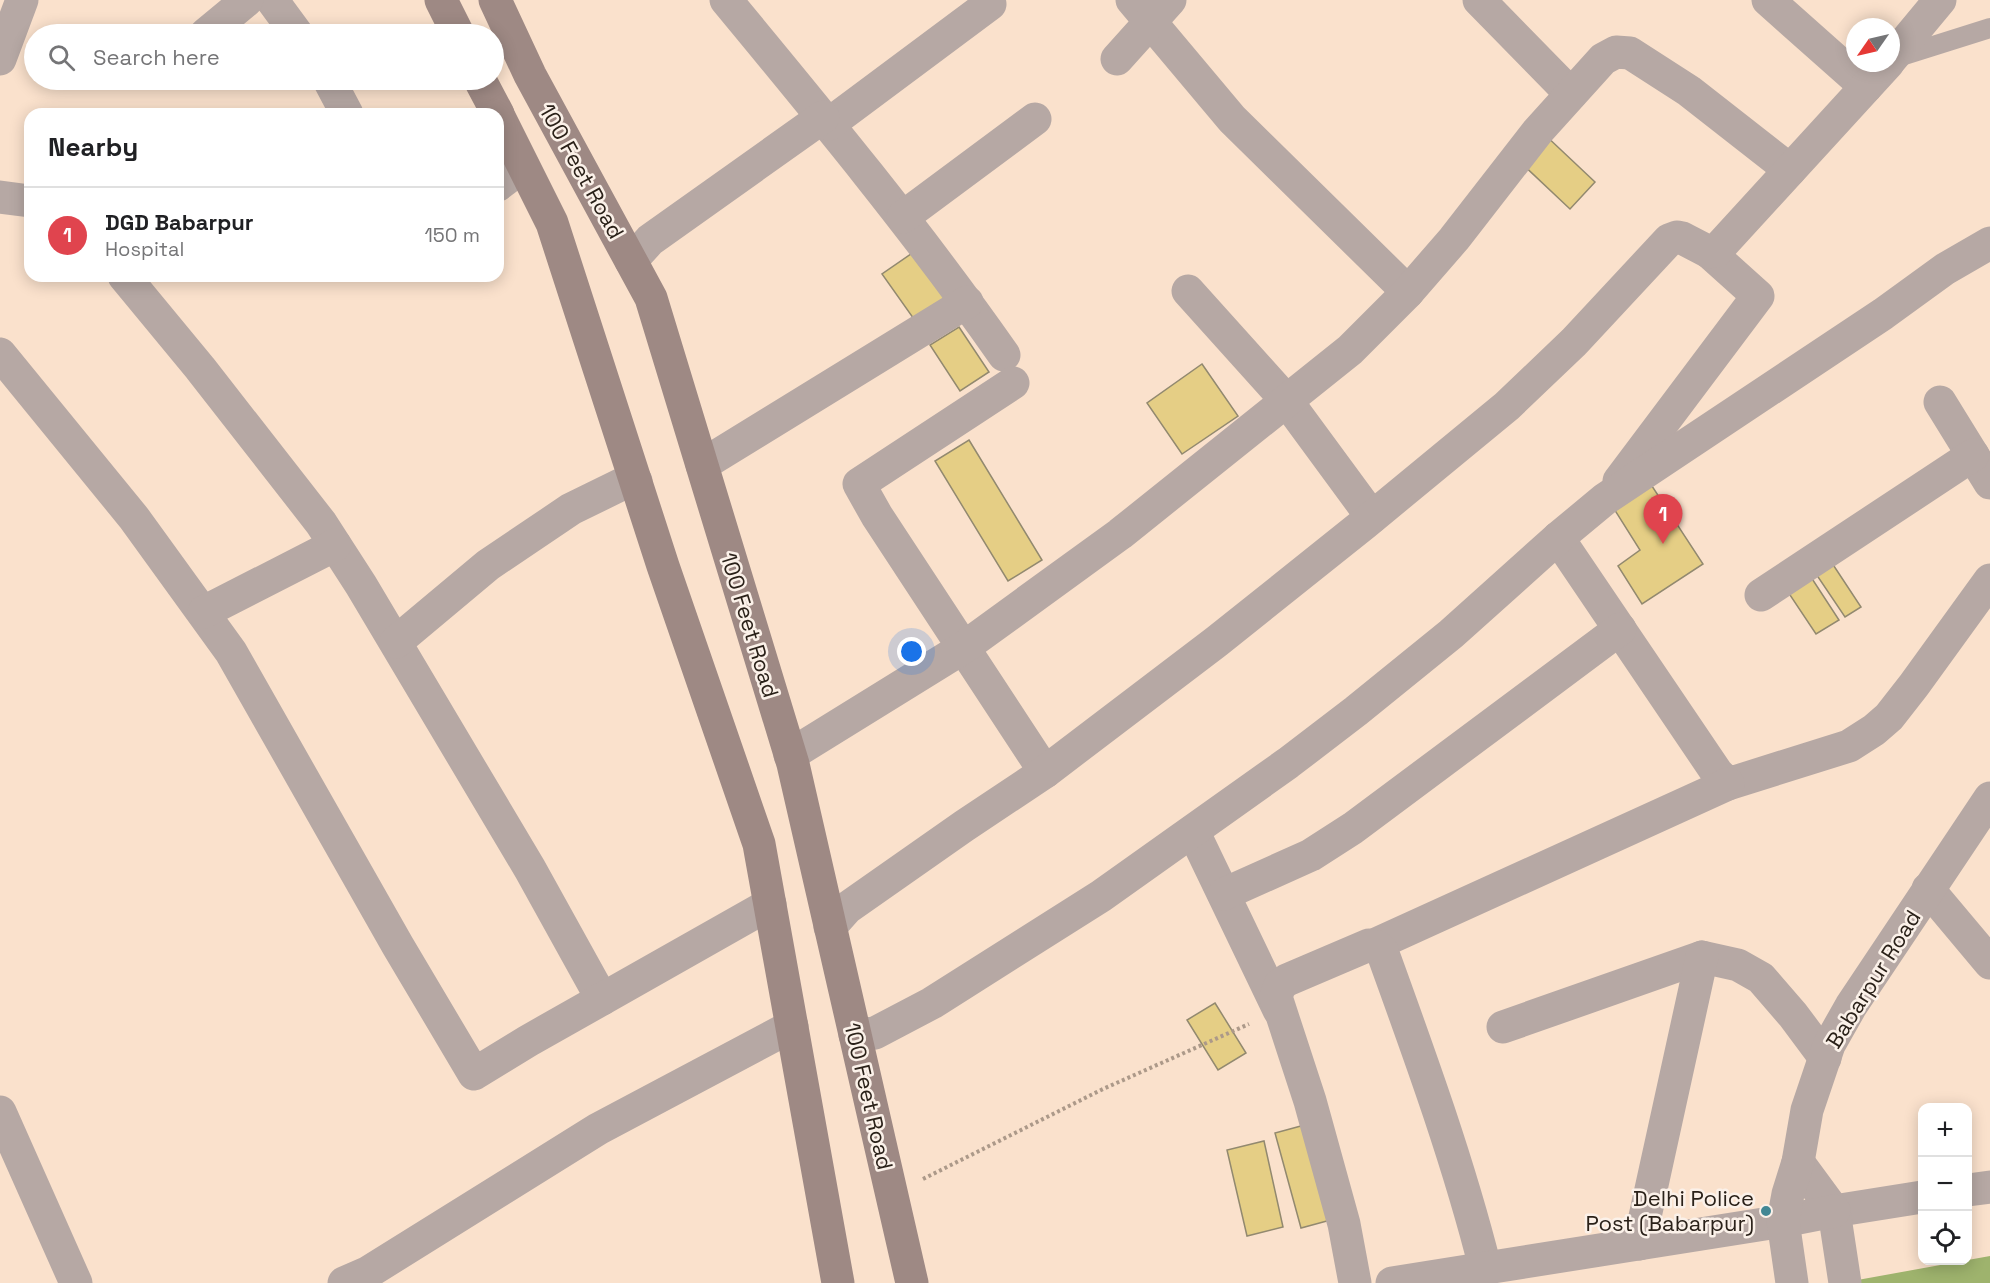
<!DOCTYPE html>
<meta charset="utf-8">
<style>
:root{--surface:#fff;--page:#f2f2f2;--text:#202124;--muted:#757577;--line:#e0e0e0;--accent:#428794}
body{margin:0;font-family:"Space Grotesk",sans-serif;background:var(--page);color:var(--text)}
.controls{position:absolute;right:18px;bottom:18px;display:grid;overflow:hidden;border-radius:12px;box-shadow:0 3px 15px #0003}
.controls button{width:54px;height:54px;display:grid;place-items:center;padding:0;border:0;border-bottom:2px solid var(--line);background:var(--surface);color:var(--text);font:30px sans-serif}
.compass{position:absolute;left:1846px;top:18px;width:54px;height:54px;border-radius:50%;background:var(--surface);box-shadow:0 3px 15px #0003;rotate:236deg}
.you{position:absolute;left:912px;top:652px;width:21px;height:21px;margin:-15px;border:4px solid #fff;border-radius:50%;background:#1a73e8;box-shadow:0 0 0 9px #1a73e833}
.badge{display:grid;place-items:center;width:39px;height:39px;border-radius:50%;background:var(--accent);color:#fff;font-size:20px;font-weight:700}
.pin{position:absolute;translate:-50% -50px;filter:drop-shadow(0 2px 3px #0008)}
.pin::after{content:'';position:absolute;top:32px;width:21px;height:18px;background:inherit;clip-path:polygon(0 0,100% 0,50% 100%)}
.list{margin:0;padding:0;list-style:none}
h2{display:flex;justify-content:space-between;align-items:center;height:78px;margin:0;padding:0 24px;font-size:26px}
h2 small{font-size:20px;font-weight:400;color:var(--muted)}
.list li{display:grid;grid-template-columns:39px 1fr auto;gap:18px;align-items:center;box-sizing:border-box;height:96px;padding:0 24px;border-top:2px solid var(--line)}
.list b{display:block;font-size:22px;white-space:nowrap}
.list p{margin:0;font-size:20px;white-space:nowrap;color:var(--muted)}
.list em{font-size:20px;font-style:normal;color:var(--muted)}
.icon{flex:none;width:33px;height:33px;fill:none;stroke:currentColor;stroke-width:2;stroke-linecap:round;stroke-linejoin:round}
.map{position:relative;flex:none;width:1990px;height:1283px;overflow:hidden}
.search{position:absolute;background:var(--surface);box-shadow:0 3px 15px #0003;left:24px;top:24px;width:480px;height:66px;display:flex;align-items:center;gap:15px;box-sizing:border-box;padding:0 21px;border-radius:33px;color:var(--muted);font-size:22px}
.panel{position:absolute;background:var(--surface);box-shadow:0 3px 15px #0003;left:24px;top:108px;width:480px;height:174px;border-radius:18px}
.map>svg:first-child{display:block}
.water{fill:#9eb36d}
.building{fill:#e5ce85;stroke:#92896f;stroke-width:1.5}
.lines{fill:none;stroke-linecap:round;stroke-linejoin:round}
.path{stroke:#ac9989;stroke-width:4;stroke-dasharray:3 3;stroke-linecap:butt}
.service{stroke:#b6a8a4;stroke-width:20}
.minor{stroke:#b6a8a4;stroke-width:33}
.tertiary{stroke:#b6a8a4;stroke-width:33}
.secondary{stroke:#9e8984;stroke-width:33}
.poi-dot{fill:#428794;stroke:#fbf1e9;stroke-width:2}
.labels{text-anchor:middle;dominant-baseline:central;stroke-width:5;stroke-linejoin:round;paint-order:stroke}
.street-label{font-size:22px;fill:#2a2119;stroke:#fbf1e9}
.poi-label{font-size:22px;fill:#2a2119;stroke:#fbf1e9;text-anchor:end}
</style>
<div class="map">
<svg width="1990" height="1283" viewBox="0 0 1990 1283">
<rect width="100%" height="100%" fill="#fae1cc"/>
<polygon class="water" points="1990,1256 1990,1283 1841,1283"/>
<g class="building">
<polygon points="1543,133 1595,182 1570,209 1518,160"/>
<polygon points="921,247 955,294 916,322 882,274"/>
<polygon points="959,327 989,372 960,391 930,345"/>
<polygon points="1202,364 1238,416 1182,454 1147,403"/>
<polygon points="969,440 1042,560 1008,581 935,461"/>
<polygon points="1648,480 1703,564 1642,604 1618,566 1640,550 1611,504"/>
<polygon points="1828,557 1861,607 1845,617 1812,568"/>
<polygon points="1807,571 1839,620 1816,634 1784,586"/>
<polygon points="1215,1003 1246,1053 1218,1070 1187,1020"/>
<polygon points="1312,1123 1338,1218 1301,1228 1275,1133"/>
<polygon points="1264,1141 1283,1227 1247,1236 1227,1150"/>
</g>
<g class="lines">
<polyline class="path" points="923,1179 1103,1089 1249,1024"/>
<polyline class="service" points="1895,58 1990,28"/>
<g class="minor">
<polyline points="272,0 297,34"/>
<path d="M726 0C822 116 918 232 1004 355"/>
<polyline points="1132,0 1232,119 1408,292"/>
<polyline points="1479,0 1571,94"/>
<polyline points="1768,0 1866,87"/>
<polyline points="206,34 247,0"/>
<polyline points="1117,59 1170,0"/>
<polyline points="1891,59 1940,0"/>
<polyline points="329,80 347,114"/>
<polyline points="829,124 990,4"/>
<polyline points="498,185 523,166"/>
<polyline points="0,197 30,201"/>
<polyline points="903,217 1035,119"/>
<polyline points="631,261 650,240 823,117"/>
<polyline points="124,276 200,368 321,523 361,585 530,869 602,999"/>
<polyline points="1188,291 1286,400 1372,517"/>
<polyline points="0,354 134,518 231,652 398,946 474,1074 528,1041 770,904"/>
<polyline points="1013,383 859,484 877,516 1045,772"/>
<polyline points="1940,402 1990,483"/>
<polyline points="702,465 967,302"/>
<polyline points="1619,481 1758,296 1709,252"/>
<polyline points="1558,538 1717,773 1728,784 1849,746 1874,730 1889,717 1914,685 1990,580"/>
<polyline points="1761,595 1973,455"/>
<polyline points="204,612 335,545"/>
<polyline points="396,642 488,565 571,509 620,485 636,481"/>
<polyline points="790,755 963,648 1120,534 1350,350 1408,292 1454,239 1538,131 1603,59 1616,52 1630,53 1689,91 1790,170"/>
<polyline points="1193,831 1279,1010"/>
<polyline points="1928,889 1990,963"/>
<polyline points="1224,894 1311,855 1353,828 1620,629"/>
<polyline points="830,927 847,908 964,826 1045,772 1216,642 1365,523 1507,406 1574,342 1669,240 1677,237 1682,238 1709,252 1716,251 1888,63"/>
<polyline points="1374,945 1728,784"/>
<polyline points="1503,1027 1702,957 1738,965 1761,978 1793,1015 1825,1058"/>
<polyline points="855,1035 875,1033 932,1003 1101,896 1288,763 1356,711 1451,634 1558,538 1605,499 1883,314 1945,269 1990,243"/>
<polyline points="0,1112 76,1283"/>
<polyline points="1968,1190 1990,1187"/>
<polyline points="1834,1211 1922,1197"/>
<polyline points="1639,1244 1702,957"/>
<polyline points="344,1283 367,1273 598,1129 792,1026"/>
<path d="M1355 1283 1344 1224 1310 1101 1276 997 1280 985 1287 980 1369 945 1378 947 1382 951C1420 1056 1458 1160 1485 1267"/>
</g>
<g class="tertiary">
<polyline points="0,59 22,0"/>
<polyline points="1798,1162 1834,1211 1845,1283"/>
<polyline points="1392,1283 1783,1221 1834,1211"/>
<polyline points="1792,1283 1783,1221 1788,1194 1798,1162 1807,1110 1829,1045 1851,1006 1990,798"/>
</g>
<g class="secondary">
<polyline points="441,0 458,34"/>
<polyline points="495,0 530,75 651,298 793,764 912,1283"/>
<polyline points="480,80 498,114"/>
<polyline points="498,115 552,223 663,566 759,844 838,1283"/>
</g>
</g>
<circle class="poi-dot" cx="1766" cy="1211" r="6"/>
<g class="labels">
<g class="street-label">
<text transform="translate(582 171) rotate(61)">100 Feet Road</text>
<text transform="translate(750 625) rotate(73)">100 Feet Road</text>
<text transform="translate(1873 979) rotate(-58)">Babarpur Road</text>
<text transform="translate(869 1096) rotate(77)">100 Feet Road</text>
</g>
<g class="poi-label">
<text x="1754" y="1198">Delhi Police<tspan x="1754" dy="25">Post (Babarpur)</tspan></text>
</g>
</g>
</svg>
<div class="controls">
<button>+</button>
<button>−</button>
<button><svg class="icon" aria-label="locate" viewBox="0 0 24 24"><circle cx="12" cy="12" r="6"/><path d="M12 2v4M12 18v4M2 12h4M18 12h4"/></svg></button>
</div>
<svg class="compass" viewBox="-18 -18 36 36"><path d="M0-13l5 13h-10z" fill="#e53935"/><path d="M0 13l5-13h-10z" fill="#757577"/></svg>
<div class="you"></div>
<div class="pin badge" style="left:1663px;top:544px;background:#e0444e">1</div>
<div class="search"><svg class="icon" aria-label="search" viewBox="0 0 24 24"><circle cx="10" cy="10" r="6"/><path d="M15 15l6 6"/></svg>Search here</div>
<section class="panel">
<h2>Nearby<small></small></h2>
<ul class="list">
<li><span class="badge" style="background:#e0444e">1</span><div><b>DGD Babarpur</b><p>Hospital</p></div><em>150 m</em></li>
</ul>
</section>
</div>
